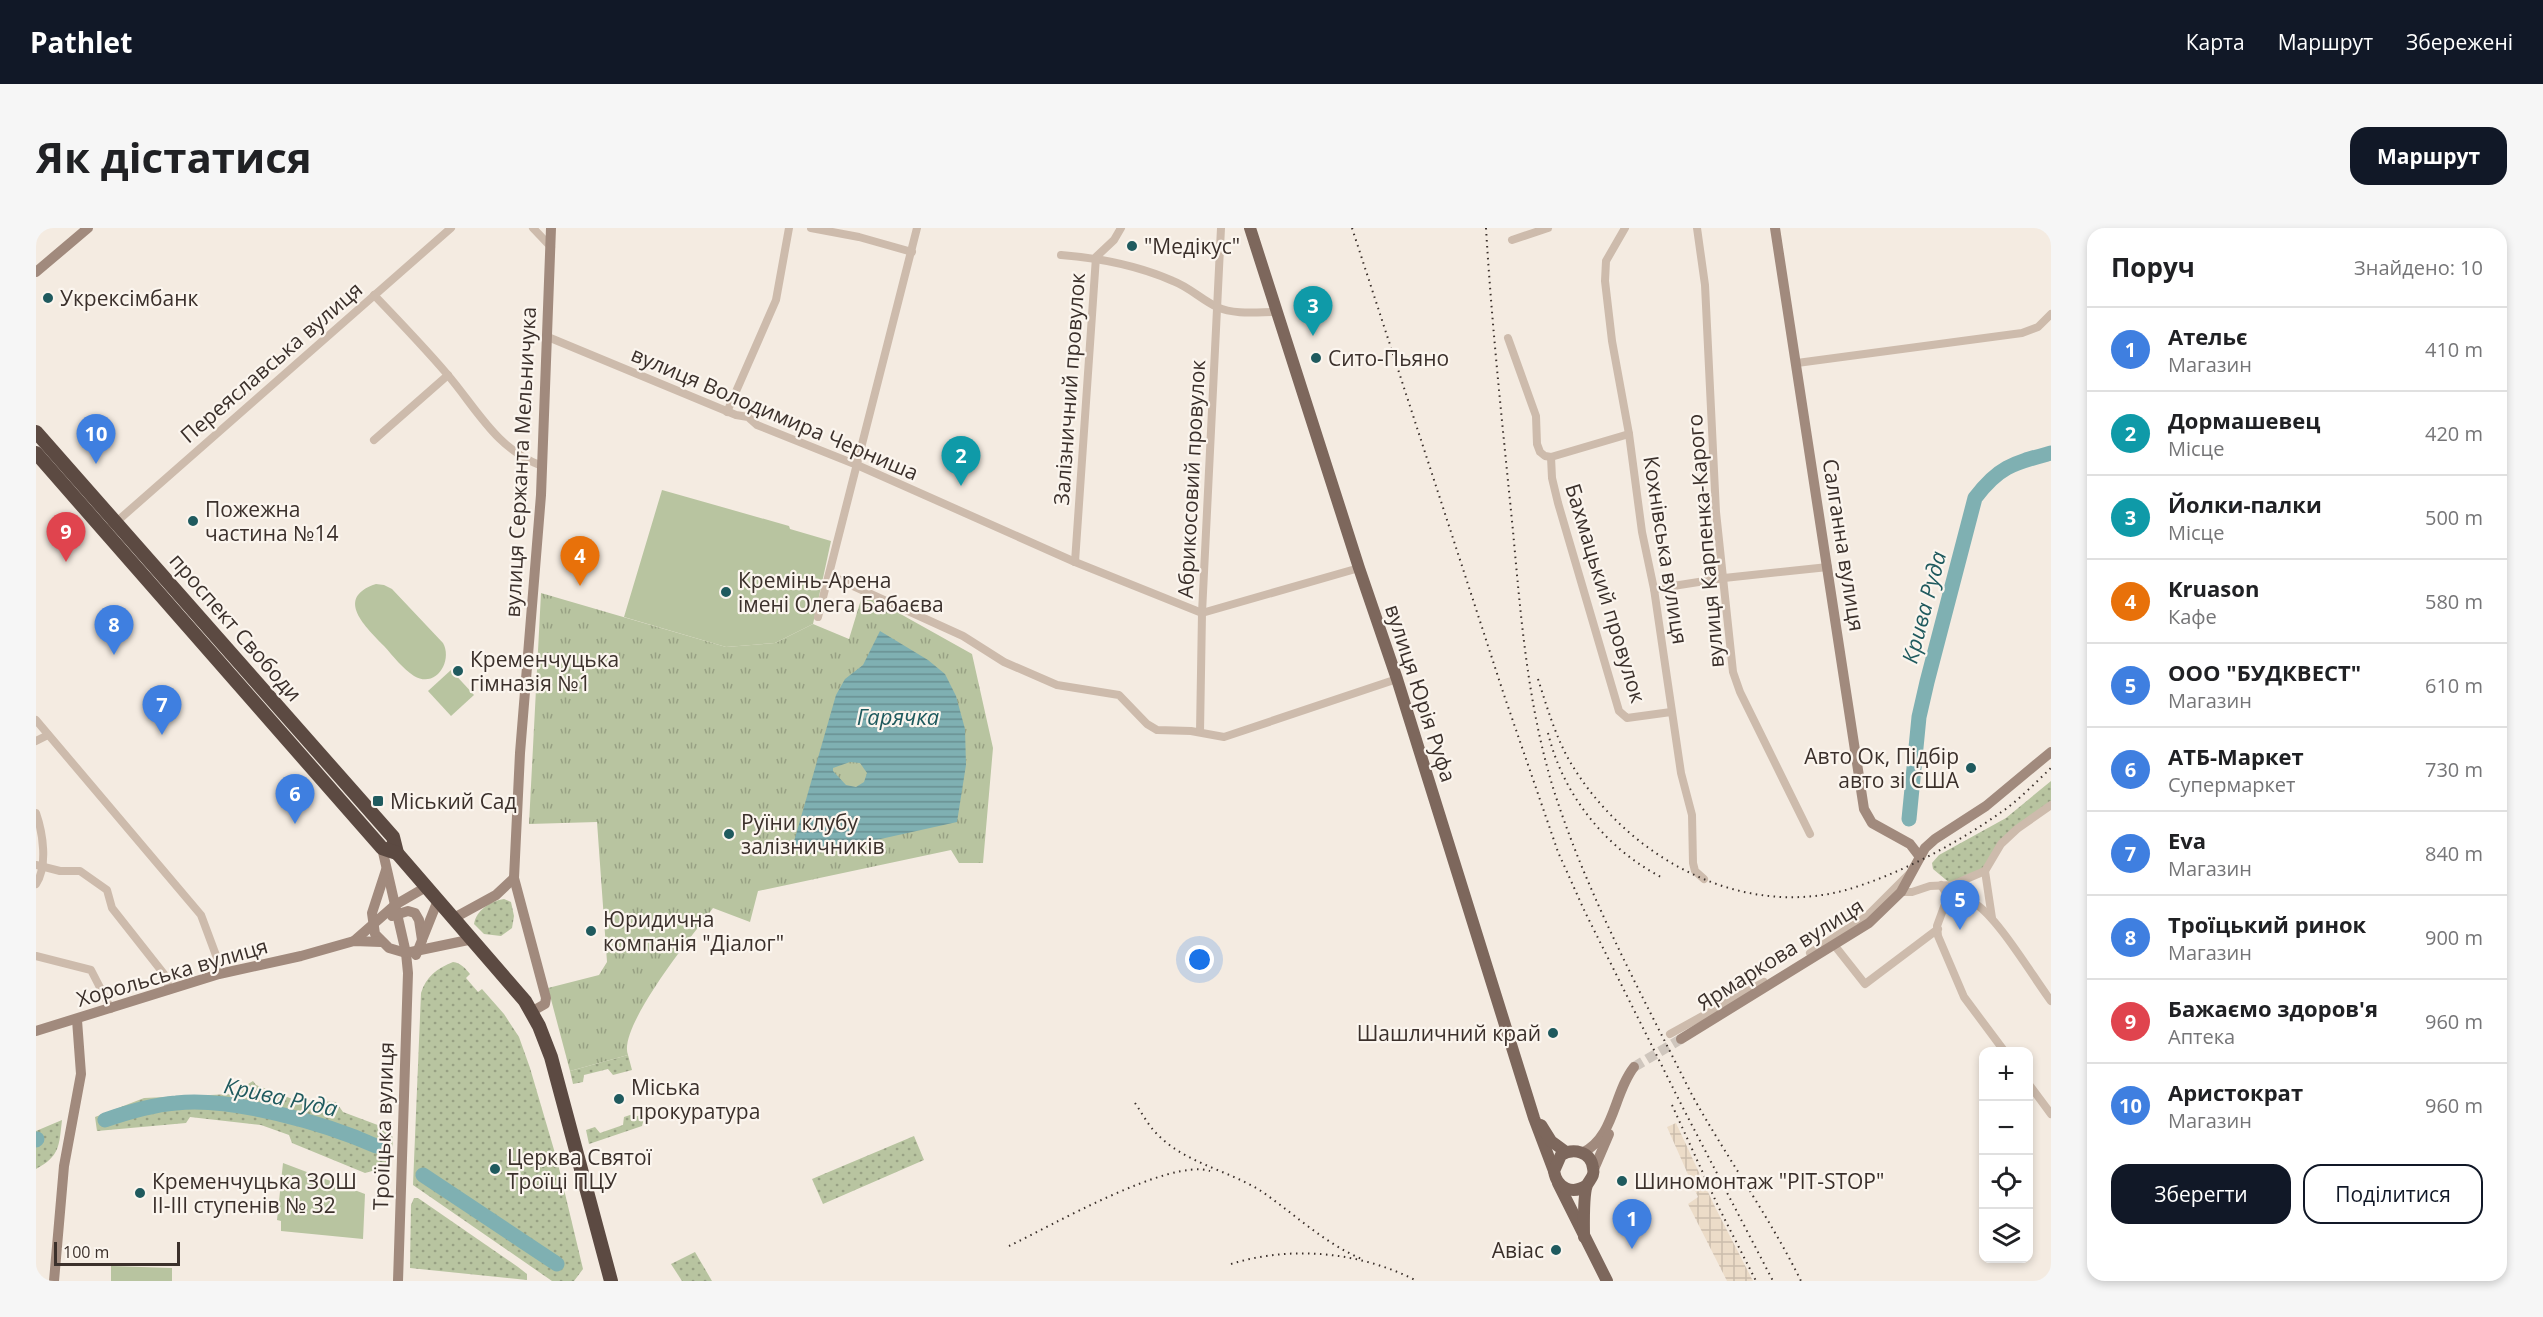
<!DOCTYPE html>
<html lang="uk">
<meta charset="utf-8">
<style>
:root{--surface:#fff;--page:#f6f6f6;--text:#202124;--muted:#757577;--line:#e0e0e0;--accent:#111827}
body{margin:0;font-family:"Open Sans",sans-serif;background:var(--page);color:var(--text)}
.controls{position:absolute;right:18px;bottom:18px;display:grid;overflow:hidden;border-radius:12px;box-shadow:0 3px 9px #0003}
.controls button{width:54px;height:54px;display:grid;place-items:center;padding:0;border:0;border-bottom:2px solid var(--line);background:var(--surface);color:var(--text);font:30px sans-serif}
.scale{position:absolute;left:18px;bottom:15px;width:126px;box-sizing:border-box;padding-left:6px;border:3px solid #3b302b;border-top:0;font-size:16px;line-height:21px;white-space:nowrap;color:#3b302b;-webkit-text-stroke:4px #fbf5ee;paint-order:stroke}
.you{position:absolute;left:1164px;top:732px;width:21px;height:21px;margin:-15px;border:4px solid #fff;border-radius:50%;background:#1a73e8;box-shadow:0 0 0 9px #1a73e833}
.badge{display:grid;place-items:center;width:39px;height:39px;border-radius:50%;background:var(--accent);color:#fff;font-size:20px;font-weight:700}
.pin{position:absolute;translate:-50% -50px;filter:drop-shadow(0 2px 3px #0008)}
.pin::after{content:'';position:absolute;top:32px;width:21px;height:18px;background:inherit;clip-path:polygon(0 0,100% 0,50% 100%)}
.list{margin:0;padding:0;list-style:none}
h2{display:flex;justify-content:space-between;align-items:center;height:78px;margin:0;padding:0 24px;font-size:26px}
h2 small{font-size:20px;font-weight:400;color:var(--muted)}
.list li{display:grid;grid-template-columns:39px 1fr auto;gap:18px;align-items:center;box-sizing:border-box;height:84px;padding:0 24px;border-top:2px solid var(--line)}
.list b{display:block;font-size:22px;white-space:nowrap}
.list p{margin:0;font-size:20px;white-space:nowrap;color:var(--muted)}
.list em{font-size:20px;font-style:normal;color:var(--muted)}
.actions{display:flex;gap:12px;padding:18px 24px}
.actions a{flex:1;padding:14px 0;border:2px solid var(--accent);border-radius:18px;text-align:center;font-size:21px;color:var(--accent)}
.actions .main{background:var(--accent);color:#fff}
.icon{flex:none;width:33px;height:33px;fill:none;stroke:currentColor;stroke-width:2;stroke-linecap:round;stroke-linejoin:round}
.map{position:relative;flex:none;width:2015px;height:1053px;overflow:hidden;border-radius:18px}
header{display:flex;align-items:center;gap:36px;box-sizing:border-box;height:84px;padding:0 30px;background:var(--accent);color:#fff}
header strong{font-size:28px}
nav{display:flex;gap:33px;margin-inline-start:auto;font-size:21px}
.intro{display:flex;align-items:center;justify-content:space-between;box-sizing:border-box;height:144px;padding:0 36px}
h1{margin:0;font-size:42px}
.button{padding:15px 27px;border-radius:18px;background:var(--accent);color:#fff;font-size:21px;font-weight:700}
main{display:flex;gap:36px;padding:0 36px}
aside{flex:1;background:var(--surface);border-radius:18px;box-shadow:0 3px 9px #0003}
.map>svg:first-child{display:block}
.grass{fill:url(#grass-dots)}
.park{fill:url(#park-tufts)}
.pitch{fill:#b8c4a0}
.plaza{fill:url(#plaza-grid)}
.water{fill:url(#water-rules);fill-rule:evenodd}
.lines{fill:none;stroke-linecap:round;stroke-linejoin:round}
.river{stroke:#7fb0b2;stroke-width:15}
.secondary-tunnel{stroke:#cfc6bd;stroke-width:10;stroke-dasharray:10 5;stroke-linecap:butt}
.street{stroke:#cdbbac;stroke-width:8}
.secondary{stroke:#a18a7d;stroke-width:10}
.primary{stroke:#7d675c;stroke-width:12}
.highway{stroke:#5c4a42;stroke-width:14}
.rail{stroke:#3b302b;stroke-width:2;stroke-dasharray:1.5 4.5;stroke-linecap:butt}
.poi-dot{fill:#1f5a5e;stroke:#fbf5ee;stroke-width:2}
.labels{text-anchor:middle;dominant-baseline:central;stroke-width:4.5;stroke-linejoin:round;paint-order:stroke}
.poi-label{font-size:21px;fill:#3b302b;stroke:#fbf5ee;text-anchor:start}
.street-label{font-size:21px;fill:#3b302b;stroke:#fbf5ee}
.water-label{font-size:22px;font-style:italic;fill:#1f5a5e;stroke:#fbf5ee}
</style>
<header>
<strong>Pathlet</strong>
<nav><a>Карта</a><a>Маршрут</a><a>Збережені</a></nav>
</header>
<div class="intro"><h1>Як дістатися</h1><a class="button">Маршрут</a></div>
<main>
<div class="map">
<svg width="2015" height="1053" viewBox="0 0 2015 1053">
<defs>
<pattern id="grass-dots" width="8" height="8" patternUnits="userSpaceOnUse" patternTransform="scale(1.5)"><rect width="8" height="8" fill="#b8c4a0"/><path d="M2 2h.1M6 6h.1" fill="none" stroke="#97a083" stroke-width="1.8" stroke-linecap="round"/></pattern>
<pattern id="park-tufts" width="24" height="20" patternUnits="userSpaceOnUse" patternTransform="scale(1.5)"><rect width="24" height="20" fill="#b8c4a0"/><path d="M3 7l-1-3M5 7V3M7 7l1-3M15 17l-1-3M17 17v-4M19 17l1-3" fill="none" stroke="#97a083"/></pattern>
<pattern id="plaza-grid" width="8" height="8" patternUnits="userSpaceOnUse" patternTransform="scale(1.5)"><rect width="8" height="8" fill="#ecdcc8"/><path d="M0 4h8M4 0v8" fill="none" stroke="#cbbdac"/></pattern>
<pattern id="water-rules" width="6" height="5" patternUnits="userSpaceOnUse" patternTransform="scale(1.5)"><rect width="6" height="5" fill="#7fb0b2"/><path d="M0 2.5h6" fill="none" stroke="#699091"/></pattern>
</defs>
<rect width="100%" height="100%" fill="#f4ebe1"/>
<g class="grass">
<polygon points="2015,553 2015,576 1979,601 1947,642 1915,656 1897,641 1896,635 1903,627 1970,590"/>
<path d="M468 671 475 674 478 688 476 700 465 708 448 706 438 696C440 682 455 673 468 671Z"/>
<path d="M417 734C425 735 429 740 434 746L430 750 442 764 446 761 468 786 483 809 494 840 521 932 547 1041 538 1053H516L377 957 385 765C390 749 401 740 417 734Z"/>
<polygon points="592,827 596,842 577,847 572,841 548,847 547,854 537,856 534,843"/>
<polygon points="217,853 220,857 259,872 300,874 307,884 355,902 357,913 352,949 336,943 329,945 256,915 253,907 225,897 154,889 150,895 61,903 59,889 108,870 196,866"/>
<polygon points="597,886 598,889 609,886 606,898 553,916 550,902 559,899 564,905 587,897 588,889"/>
<path d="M26 892C23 918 24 928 0 941V903Z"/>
<polygon points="878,908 888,932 787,976 776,951"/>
<polygon points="378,970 382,970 482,1039 491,1046 491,1052 374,1040 375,977"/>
<polygon points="659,1024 676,1053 646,1053 635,1036"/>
</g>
<path class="park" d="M505 365 690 419 739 415 777 396 813 411 827 365 936 426 957 520 947 635H923L915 622 722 663 714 694 677 680C659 704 581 799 592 827L534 843 512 760 563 747 571 734 561 594 493 596Z"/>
<g class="pitch">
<polygon points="626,262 753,298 754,301 795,313 777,396 739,415 690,419 588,389"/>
<path d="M340 356 348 357 356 361 407 415C417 433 400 461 378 448 367 441 357 428 348 418 331 400 297 370 340 356Z"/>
<polygon points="415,442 438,467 415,488 392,463"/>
<polygon points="247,935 329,966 327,1011 245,1003 245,993 241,992"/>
<polygon points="75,1038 136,1040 136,1053 75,1053"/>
</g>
<polygon class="plaza" points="1640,895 1679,979 1717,1053 1691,1053 1652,976 1662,969 1631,899"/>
<path class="water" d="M844 403 892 432 909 446 920 468 929 501 930 537 921 594 840 612 820 613 769 627 757 617 800 467 809 451 827 437ZM814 534 824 535 831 545 828 554 820 559 810 557 797 543V540Z"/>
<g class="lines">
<g class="river">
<path d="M1873 591 1883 489 1891 454 1939 270C1963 238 1978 235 2015 225"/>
<path d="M69 892C92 884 115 877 140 875 196 869 289 895 340 918"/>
<polyline points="0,912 1,911"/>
<polyline points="387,947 521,1036"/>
</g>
<polyline class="secondary-tunnel" points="1598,839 1645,811"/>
<g class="street">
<polyline points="497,0 515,19"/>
<polyline points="775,0 823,9 876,24"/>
<polyline points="1589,0 1570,33 1569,53 1576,113 1593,206 1606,304 1618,361 1645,545 1656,587 1657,635 1659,643 1668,651"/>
<polyline points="1661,0 1669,57 1680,284 1697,444 1704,464 1774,606"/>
<polyline points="1476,12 1512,0"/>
<path d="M1025 27C1063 30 1101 37 1137 53 1153 59 1166 72 1181 79 1199 87 1221 84 1241 84"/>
<path d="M338 67C363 93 388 119 411 146 441 181 460 221 506 238"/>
<polyline points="512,109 700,187 712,189 721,197 821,237 1039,334 1166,385 1323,340"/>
<polyline points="1472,110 1500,188 1501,216 1504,224 1509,228 1515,229 1516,250 1522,275 1583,483 1591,490 1635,484"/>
<polyline points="1761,135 1986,105 2002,99 2015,86"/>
<polyline points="691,184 740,72 753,0"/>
<polyline points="338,212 412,147"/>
<polyline points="1515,229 1593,206"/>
<polyline points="70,303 415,0"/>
<polyline points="1039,334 1060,29 1078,12 1085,0"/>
<polyline points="793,347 927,408 968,434 1021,457 1083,467 1111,496 1121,502 1155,503 1188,509 1361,451"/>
<polyline points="1618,361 1688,350 1792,339"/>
<polyline points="782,389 881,0"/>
<polyline points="0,492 165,687 181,730 183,746"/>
<polyline points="1164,504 1166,385 1185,0"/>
<polyline points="0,513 12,507"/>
<path d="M0 585C7 605 12 638 0 656"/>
<polyline points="0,637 24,643 44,643 71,662 76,680 128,746 134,762"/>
<polyline points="1905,657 1912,668 1901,698 1902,708 1928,769 1969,824"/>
<polyline points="1865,664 1876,664 1894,658 1916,657 1949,643"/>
<path d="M1912 668C1922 669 1929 670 1938 675 1961 688 1997 749 2015 773"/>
<polyline points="1956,690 1949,643 1965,616 1981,601 2015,577"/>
<polyline points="1799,718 1829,756 1902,701"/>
<polyline points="1774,725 1831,688 1874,645"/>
<polyline points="0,728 55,742 75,781"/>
<polyline points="1634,806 1728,754"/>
<polyline points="1992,855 2015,886"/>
</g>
<g class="secondary">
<polyline points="1739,0 1828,581 1836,595 1874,616 1884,629"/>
<polyline points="0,44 52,0"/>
<polyline points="346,620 370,725 372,745 362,1053"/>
<polyline points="350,642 336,685 339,706 353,720 370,725 437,711"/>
<polyline points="356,688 372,683 379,685 383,692 386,712"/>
<polyline points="418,690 460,667 478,650"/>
<polyline points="318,713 359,677 390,659"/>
<polyline points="380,727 402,672"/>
<polyline points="495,784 509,776 510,770 478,650 484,525 505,267 515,0"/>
<polyline points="0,803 183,746 265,728 318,713 345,714"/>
<polyline points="1645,811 1833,695 1865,664 1889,620 1899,611 1950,578 2015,524"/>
<path d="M1546 925C1579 909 1577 866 1598 839"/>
<polyline points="1558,941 1573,906"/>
<polyline points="18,1053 28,938 45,846 41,792"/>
</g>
<g class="primary">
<polyline points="1214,0 1323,340 1361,451 1498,890 1518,943"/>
<polyline points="1505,897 1515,913 1530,924"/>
<polyline points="1522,955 1571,1053"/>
<path d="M1548 1009C1548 998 1547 967 1551 957 1554 951 1559 948 1557 940 1555 923 1537 920 1525 927L1518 943C1521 961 1537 967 1551 957"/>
</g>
<g class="highway">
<polyline points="0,204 357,609 361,625 489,773 503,798 515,829 575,1053"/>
<polyline points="0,225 346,620 361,625"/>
</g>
<g class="rail">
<polyline points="1316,0 1468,467 1522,624 1549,684 1647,880 1737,1053"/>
<path d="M1450 0C1456 101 1467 202 1477 303 1485 391 1492 481 1519 566 1553 671 1607 769 1656 867 1691 930 1733 988 1765 1053"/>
<path d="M1502 451C1511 479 1519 507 1533 532 1587 625 1700 692 1810 662 1862 647 1920 616 1964 585 1982 573 1999 555 2015 540"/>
<path d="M1512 505C1527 567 1570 621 1627 650"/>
<path d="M1099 875C1106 885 1112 897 1120 905 1148 935 1192 942 1225 963 1260 987 1289 1016 1328 1032"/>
<polyline points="1636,877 1682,978 1720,1053"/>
<path d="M973 1018C1015 998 1133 930 1174 943"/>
<path d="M1195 1036C1256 1017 1325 1024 1381 1053"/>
</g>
</g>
<g class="poi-dot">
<circle cx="1096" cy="18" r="6"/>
<circle cx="12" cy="70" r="6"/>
<circle cx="1280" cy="130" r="6"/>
<circle cx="157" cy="293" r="6"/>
<circle cx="690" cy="364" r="6"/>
<circle cx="422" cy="443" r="6"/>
<circle cx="1935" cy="540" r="6"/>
<rect x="336" y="567" width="12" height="12" rx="3"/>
<circle cx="693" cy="606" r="6"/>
<circle cx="555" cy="703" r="6"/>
<circle cx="1517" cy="805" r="6"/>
<circle cx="583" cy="871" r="6"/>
<circle cx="459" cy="941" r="6"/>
<circle cx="1586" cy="953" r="6"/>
<circle cx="104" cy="965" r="6"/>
<circle cx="1520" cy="1022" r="6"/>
</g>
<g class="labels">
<g class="poi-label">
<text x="1108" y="18">"Медікус"</text>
<text x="24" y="70">Укрексімбанк</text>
<text x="1292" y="130">Сито-Пьяно</text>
<text x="169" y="281">Пожежна<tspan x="169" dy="24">частина №14</tspan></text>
<text x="702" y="352">Кремінь-Арена<tspan x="702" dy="24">імені Олега Бабаєва</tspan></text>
<text x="434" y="431">Кременчуцька<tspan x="434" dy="24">гімназія №1</tspan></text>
<text x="1923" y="528" text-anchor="end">Авто Ок, Підбір<tspan x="1923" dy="24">авто зі США</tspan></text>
<text x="354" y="573">Міський Сад</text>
<text x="705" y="594">Руїни клубу<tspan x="705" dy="24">залізничників</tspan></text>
<text x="567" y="691">Юридична<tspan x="567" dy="24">компанія "Діалог"</tspan></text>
<text x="1505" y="805" text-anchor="end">Шашличний край</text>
<text x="595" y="859">Міська<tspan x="595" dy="24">прокуратура</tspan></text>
<text x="471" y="929">Церква Святої<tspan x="471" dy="24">Троїці ПЦУ</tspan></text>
<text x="116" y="953">Кременчуцька ЗОШ<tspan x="116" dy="24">ІІ-ІІІ ступенів № 32</tspan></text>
<text x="1598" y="953">Шиномонтаж "PIT-STOP"</text>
<text x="1508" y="1022" text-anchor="end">Авіас</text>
</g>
<g class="street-label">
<text transform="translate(235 134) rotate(-41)">Переяславська вулиця</text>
<text transform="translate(1033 161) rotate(-86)">Залізничний провулок</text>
<text transform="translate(739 185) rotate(23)">вулиця Володимира Черниша</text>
<text transform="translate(484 234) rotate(-87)">вулиця Сержанта Мельничука</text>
<text transform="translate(1155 251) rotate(-87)">Абрикосовий провулок</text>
<text transform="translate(1669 313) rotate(-95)">вулиця Карпенка-Карого</text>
<text transform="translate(1808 317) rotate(81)">Салганна вулиця</text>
<text transform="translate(1630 322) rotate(81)">Кохнівська вулиця</text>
<text transform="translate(1570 365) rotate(73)">Бахмацький провулок</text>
<text transform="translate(200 399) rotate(49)">проспект Свободи</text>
<text transform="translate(1385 465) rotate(72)">вулиця Юрія Руфа</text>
<text transform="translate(1744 726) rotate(-32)">Ярмаркова вулиця</text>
<text transform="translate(136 744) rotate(-16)">Хорольська вулиця</text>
<text transform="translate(347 898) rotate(-88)">Троїцька вулиця</text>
</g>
<g class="water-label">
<text transform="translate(1887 379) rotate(-75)">Крива Руда</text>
<text x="862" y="488">Гарячка</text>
<text transform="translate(245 868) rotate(12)">Крива Руда</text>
</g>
</g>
</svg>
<div class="controls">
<button>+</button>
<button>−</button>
<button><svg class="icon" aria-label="locate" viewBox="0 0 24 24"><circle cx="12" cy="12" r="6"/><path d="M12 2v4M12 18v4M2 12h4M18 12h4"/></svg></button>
<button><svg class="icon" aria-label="layers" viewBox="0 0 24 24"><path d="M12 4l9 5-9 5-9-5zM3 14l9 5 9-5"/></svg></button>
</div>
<div class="scale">100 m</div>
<div class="you"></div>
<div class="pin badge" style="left:1596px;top:1021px;background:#3f7fe0">1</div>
<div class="pin badge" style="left:925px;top:258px;background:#0f9aa8">2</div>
<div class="pin badge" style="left:1277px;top:108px;background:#0f9aa8">3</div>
<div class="pin badge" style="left:544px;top:358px;background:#e8710a">4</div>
<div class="pin badge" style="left:1924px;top:702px;background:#3f7fe0">5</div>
<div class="pin badge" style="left:259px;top:596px;background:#3f7fe0">6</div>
<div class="pin badge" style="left:126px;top:507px;background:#3f7fe0">7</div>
<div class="pin badge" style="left:78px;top:427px;background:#3f7fe0">8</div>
<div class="pin badge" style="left:30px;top:334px;background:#e0444e">9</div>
<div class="pin badge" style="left:60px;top:236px;background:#3f7fe0">10</div>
</div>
<aside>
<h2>Поруч<small>Знайдено: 10</small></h2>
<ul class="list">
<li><span class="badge" style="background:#3f7fe0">1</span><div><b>Ательє</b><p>Магазин</p></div><em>410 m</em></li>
<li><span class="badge" style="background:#0f9aa8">2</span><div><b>Дормашевец</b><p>Місце</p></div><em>420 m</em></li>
<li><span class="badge" style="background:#0f9aa8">3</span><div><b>Йолки-палки</b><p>Місце</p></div><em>500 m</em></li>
<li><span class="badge" style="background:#e8710a">4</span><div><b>Kruason</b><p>Кафе</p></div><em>580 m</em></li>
<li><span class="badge" style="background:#3f7fe0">5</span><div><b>ООО &quot;БУДКВЕСТ&quot;</b><p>Магазин</p></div><em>610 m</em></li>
<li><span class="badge" style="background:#3f7fe0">6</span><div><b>АТБ-Маркет</b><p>Супермаркет</p></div><em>730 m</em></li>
<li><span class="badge" style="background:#3f7fe0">7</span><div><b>Eva</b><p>Магазин</p></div><em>840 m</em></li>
<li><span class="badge" style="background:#3f7fe0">8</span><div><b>Троїцький ринок</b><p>Магазин</p></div><em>900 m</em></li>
<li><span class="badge" style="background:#e0444e">9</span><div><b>Бажаємо здоров'я</b><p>Аптека</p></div><em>960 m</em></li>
<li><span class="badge" style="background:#3f7fe0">10</span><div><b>Аристократ</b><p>Магазин</p></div><em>960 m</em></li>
</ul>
<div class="actions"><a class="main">Зберегти</a><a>Поділитися</a></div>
</aside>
</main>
